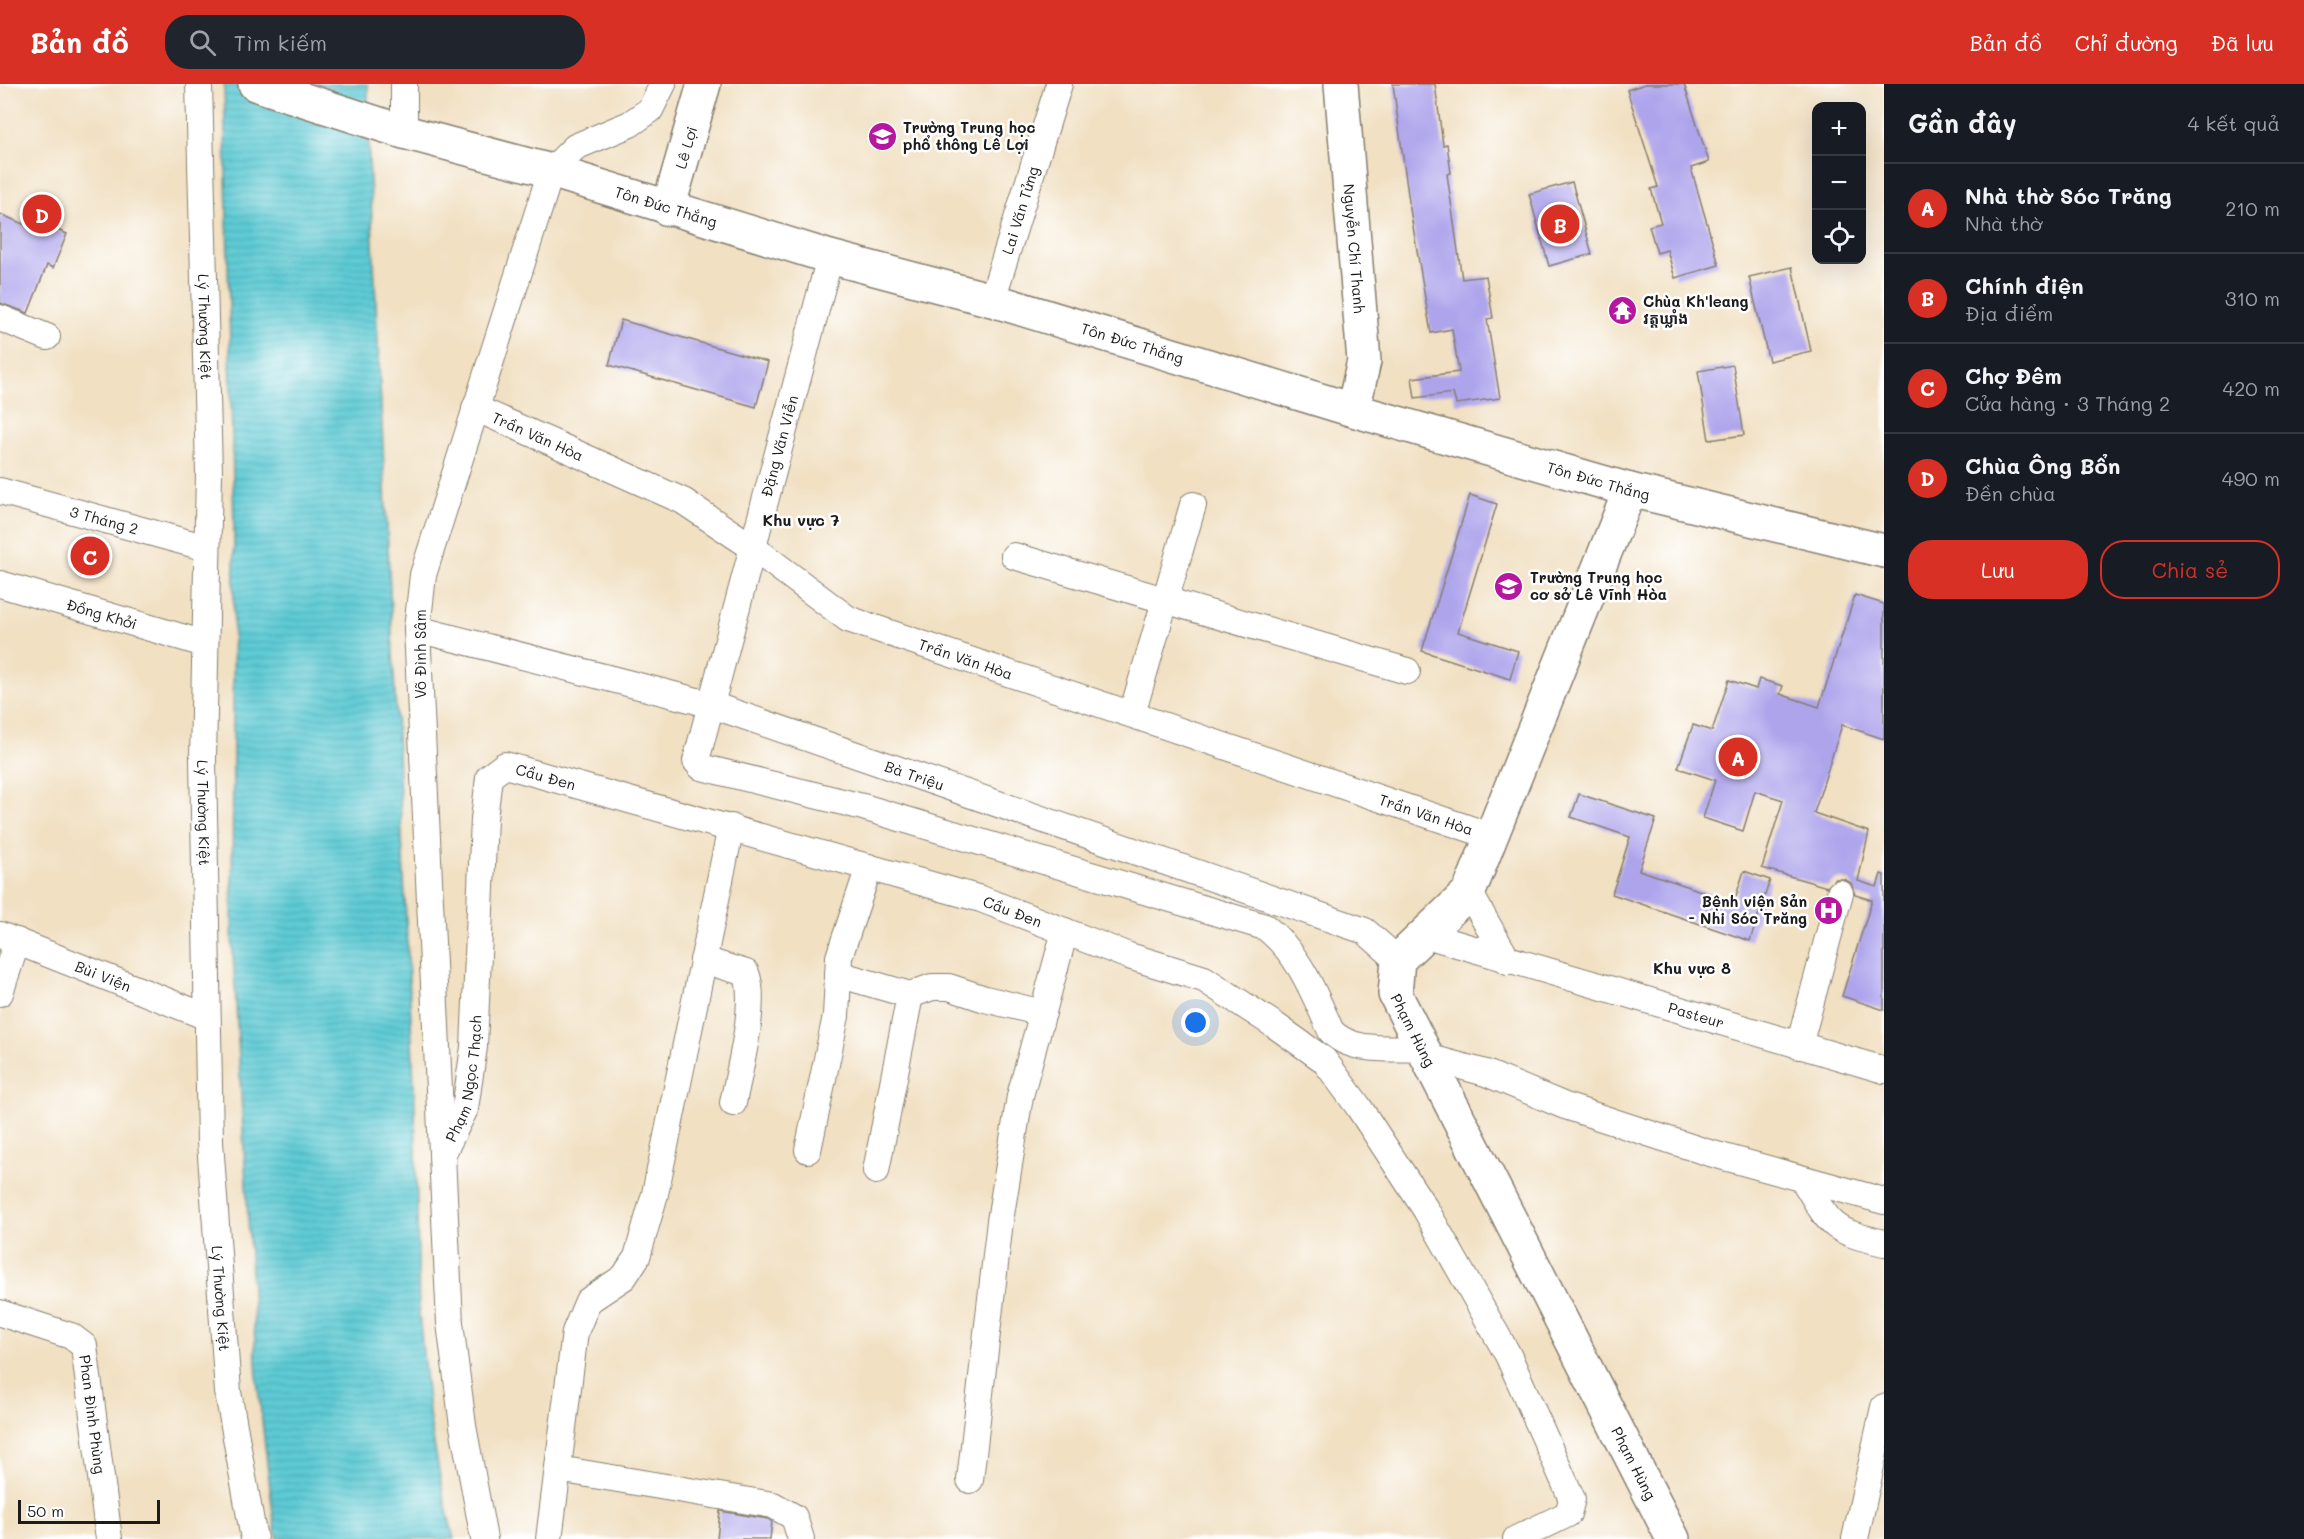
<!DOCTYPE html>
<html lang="vi">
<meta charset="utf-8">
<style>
:root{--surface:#171b24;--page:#20242c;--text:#f1f3f6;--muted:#9ea1a6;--line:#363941;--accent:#d93025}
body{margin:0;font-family:Mali,"Noto Sans Khmer",sans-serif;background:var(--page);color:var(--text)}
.controls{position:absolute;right:18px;top:18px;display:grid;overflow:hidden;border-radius:12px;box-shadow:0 6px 24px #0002}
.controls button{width:54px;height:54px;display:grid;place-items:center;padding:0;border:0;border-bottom:2px solid var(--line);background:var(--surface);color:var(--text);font:30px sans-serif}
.scale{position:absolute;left:18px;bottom:15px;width:142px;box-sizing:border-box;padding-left:6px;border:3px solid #1c1c1c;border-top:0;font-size:16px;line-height:21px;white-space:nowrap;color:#1c1c1c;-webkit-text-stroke:4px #fff;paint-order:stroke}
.you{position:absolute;left:1196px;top:939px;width:21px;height:21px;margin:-15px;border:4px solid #fff;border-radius:50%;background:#1a73e8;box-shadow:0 0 0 9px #1a73e833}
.badge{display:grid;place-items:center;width:39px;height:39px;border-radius:50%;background:var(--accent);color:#fff;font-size:20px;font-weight:700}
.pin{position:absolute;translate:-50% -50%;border:3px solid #fff;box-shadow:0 2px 6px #0006}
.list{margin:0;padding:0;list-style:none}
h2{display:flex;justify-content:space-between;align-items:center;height:78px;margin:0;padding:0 24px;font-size:26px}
h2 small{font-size:20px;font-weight:400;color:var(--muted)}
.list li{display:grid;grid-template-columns:39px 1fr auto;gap:18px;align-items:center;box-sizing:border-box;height:90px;padding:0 24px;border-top:2px solid var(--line)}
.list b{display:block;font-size:22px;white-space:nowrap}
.list p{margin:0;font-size:20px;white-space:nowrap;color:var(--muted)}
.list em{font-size:20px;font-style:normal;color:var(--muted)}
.actions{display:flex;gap:12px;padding:18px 24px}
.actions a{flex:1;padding:14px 0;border:2px solid var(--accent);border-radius:24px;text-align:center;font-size:21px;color:var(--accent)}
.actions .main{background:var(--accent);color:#fff}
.icon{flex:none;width:33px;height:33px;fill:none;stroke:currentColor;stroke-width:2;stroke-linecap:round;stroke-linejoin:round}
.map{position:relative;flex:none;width:1884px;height:1455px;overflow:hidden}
header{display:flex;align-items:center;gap:36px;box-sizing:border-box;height:84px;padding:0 30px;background:var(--accent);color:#fff}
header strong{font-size:28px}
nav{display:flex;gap:33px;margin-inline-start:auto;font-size:21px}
.search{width:420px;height:54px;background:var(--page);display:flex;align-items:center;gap:15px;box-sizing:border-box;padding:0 21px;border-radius:24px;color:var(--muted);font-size:22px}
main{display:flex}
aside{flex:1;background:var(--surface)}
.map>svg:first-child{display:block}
.water{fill:url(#water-rules);stroke:#3c7378;stroke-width:1.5}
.building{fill:#aea4ec}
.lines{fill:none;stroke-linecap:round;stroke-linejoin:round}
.minor-casing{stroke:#867e6f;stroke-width:28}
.major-casing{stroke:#867e6f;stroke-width:36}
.minor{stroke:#fff;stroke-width:26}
.major{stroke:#fff;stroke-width:33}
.labels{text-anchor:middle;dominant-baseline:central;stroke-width:5;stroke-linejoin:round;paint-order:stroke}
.poi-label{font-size:15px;font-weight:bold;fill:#1c1c1c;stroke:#fff;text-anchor:start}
.street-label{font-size:15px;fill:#1c1c1c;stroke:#fff}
.neighbourhood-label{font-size:16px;font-weight:bold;fill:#1c1c1c;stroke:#fff}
</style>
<header>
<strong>Bản đồ</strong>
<div class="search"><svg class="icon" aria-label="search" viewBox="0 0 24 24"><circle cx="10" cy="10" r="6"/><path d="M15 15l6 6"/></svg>Tìm kiếm</div>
<nav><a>Bản đồ</a><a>Chỉ đường</a><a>Đã lưu</a></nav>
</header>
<main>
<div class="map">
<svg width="1884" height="1455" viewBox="0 0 1884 1455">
<defs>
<pattern id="water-rules" width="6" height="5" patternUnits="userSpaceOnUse" patternTransform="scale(1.5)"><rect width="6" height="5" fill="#5dcad4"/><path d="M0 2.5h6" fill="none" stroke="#50adb5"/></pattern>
</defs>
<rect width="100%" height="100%" fill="#fff"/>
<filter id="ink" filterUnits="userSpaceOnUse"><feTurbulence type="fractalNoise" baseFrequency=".0167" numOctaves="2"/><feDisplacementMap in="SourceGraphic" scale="12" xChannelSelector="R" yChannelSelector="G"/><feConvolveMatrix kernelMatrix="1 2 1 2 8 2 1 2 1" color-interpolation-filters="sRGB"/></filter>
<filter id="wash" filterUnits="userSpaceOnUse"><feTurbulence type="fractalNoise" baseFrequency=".008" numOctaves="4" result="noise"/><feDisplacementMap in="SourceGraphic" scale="24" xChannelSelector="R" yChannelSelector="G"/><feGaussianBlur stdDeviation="1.35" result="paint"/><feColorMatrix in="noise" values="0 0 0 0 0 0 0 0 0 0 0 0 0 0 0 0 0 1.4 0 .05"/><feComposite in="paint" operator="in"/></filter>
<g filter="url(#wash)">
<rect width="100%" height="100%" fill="#f1e0c2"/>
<polygon class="water" points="224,0 368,0 369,75 415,1019 419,1230 430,1337 443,1410 454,1455 278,1455 275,1446 257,1295 232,851 234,443"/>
<g id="blocks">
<g class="building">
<polygon points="1393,0 1435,0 1443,61 1447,60 1451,89 1447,90 1462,195 1486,192 1493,234 1487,235 1500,314 1456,320 1453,309 1415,314 1412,294 1459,288 1452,245 1431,249 1410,125"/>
<polygon points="1645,0 1684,0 1709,78 1691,84 1719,181 1675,194 1667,166 1657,169 1649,142 1661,139 1651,105 1658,103 1627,6"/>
<polygon points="1572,98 1592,170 1549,182 1529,110"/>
<polygon points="0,130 42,148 45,141 67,150 53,184 47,181 28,229 0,219"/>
<polygon points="1792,183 1811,267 1769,277 1749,193"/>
<polygon points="621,236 768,278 756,323 609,281"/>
<polygon points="1733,281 1744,351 1709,356 1698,287"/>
<polygon points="1470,411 1497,420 1458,548 1518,567 1510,595 1422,567"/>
<polygon points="1855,511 1884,520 1884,655 1842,641 1814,729 1869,748 1858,797 1877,803 1881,790 1884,791 1884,926 1842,912 1872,816 1855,811 1851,799 1844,795 1836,795 1827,803 1762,784 1783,716 1755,707 1743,747 1703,734 1715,696 1678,684 1693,641 1712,647 1729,596 1756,605 1759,595 1783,602 1780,610 1819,623"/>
<polygon points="1579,710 1656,735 1639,786 1734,818 1744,787 1770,796 1750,857 1612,810 1630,753 1571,733"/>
<polygon points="720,1427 768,1435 772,1438 770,1455 717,1455"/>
</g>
</g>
</g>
<g filter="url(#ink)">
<use href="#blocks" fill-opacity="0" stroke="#867e6f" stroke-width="1.5"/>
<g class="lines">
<defs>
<g id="minor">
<path id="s1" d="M199 0 209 389 203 675 210 1058 228 1308 254 1455"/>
<polyline points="404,0 404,48"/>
<path d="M830 173 696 677 701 683 863 723 1265 843C1300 870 1313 908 1331 947 1351 970 1394 963 1423 965"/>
<path id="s2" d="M992 216 1059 0"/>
<polyline points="0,234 47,253"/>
<path id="s3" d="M475 324 683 417 752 463 848 535 1491 752"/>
<path id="s4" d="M0 407 207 464"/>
<polyline points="1014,472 1407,587"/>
<path id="s5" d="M0 500 205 560"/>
<path id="s6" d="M417 545 709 620 1365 847 1398 876"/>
<polyline points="1132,630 1193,421"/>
<polyline points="1469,808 1508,877"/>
<path id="s7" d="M1423 850 1884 986"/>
<path id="s8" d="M0 851 207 933"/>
<path d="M703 876 746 889C758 917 739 987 733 1019"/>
<polyline points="838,890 910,911 932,903 949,903 985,915 1043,929"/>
<polyline points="0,909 17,857"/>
<polyline points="1799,962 1840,809"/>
<polyline points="1427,973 1486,989 1565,1022 1706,1068 1884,1117"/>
<polyline points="808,1066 836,932 839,873 869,783"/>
<polyline points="442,1068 417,545 423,491 551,87 575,63 630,40 650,26 663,0"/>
<polyline points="876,1087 910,911"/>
<path d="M1803 1095C1831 1142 1829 1146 1884 1159"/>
<path id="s9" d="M0 1229 71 1252 84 1262 109 1455"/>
<polyline points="558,1385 773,1421 794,1433 801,1455"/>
<polyline points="970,1396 1000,1137 1020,1012 1065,847"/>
<path id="s10" d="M484 1455 463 1342 450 1239 442 1071 465 1025 474 963 484 735 489 693 505 681 981 815 1129 872 1204 895 1276 942 1324 976 1358 1022 1426 1126 1508 1271 1572 1415 1568 1430 1516 1455"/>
<polyline points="549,1455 575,1248 588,1217 624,1193 637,1173 655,1110 731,743"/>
<polyline points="1855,1455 1884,1323"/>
</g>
<g id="major">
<path id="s11" d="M255 0 404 48 551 87 830 173 992 216 1353 326 1630 406 1884 467"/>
<path id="s12" d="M1341 0 1364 277 1353 326"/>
<path id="s13" d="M668 125 704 0"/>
<path id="s14" d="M1630 406 1469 808 1398 876 1395 910 1673 1455"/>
</g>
</defs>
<use href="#minor" class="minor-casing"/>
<use href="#major" class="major-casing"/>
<use href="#minor" class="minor"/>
<use href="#major" class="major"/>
</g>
</g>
<defs>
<symbol id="school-disc" viewBox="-11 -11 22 22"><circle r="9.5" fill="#b5179e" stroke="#fff"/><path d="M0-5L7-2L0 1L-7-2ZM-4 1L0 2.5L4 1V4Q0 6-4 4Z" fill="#fff"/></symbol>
<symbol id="temple-disc" viewBox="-11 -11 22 22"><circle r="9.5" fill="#b5179e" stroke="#fff"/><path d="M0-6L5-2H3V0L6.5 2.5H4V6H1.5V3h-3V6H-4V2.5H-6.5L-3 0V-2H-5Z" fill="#fff"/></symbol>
<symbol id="hospital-disc" viewBox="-11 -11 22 22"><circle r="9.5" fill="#b5179e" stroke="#fff"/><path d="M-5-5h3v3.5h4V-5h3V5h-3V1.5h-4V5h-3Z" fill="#fff"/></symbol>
</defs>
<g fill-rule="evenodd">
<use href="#school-disc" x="866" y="36" width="33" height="33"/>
<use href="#temple-disc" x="1606" y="210" width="33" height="33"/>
<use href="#school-disc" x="1492" y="486" width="33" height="33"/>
<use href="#hospital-disc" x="1812" y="810" width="33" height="33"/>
</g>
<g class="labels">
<g class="poi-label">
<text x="903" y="43">Trường Trung học<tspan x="903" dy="17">phổ thông Lê Lợi</tspan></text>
<text x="1643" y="217">Chùa Kh'leang<tspan x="1643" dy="17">វត្តឃ្លាំង</tspan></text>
<text x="1530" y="493">Trường Trung học<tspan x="1530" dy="17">cơ sở Lê Vĩnh Hòa</tspan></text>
<text x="1807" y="817" text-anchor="end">Bệnh viện Sản<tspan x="1807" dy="17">- Nhi Sóc Trăng</tspan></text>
</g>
<g class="street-label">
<text stroke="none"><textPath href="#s13" startOffset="64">Lê Lợi</textPath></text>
<text stroke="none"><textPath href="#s11" startOffset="429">Tôn Đức Thắng</textPath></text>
<text stroke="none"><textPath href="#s2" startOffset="94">Lai Văn Tửng</textPath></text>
<text stroke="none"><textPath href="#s12" startOffset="165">Nguyễn Chí Thanh</textPath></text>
<text stroke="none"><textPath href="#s1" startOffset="243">Lý Thường Kiệt</textPath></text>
<text stroke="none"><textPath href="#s11" startOffset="915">Tôn Đức Thắng</textPath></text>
<text stroke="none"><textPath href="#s3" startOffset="69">Trần Văn Hòa</textPath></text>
<text transform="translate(779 362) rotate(-75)">Đặng Văn Viễn</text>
<text stroke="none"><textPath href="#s11" startOffset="1401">Tôn Đức Thắng</textPath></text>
<text stroke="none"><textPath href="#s4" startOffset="108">3 Tháng 2</textPath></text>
<text stroke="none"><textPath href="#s5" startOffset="106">Đồng Khởi</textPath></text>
<text transform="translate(420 570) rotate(-90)">Võ Đình Sâm</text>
<text stroke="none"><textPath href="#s3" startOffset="555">Trần Văn Hòa</textPath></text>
<text stroke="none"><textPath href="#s6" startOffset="519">Bà Triệu</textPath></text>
<text stroke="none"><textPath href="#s10" startOffset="834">Cầu Đen</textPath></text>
<text stroke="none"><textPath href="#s1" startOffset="729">Lý Thường Kiệt</textPath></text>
<text stroke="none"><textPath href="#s3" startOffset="1041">Trần Văn Hòa</textPath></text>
<text stroke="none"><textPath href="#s10" startOffset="1320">Cầu Đen</textPath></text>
<text stroke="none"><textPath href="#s8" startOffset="111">Bùi Viện</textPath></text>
<text stroke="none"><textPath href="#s7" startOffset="285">Pasteur</textPath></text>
<text stroke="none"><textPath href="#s14" startOffset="606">Phạm Hùng</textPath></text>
<text stroke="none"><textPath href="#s10" startOffset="468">Phạm Ngọc Thạch</textPath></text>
<text stroke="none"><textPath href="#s1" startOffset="1215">Lý Thường Kiệt</textPath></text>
<text stroke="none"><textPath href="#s9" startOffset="160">Phan Đình Phùng</textPath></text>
<text stroke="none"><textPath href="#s14" startOffset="1092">Phạm Hùng</textPath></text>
</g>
<g class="neighbourhood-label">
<text x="801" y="435">Khu vực 7</text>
<text x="1692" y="883">Khu vực 8</text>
</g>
</g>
</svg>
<div class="controls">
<button>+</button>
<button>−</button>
<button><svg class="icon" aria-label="locate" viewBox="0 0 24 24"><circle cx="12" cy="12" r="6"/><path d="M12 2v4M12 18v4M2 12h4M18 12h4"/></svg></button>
</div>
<div class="scale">50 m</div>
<div class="you"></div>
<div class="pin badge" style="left:1738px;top:673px">A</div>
<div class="pin badge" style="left:1560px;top:140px">B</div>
<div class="pin badge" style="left:90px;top:472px">C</div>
<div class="pin badge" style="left:42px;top:130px">D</div>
</div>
<aside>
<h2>Gần đây<small>4 kết quả</small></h2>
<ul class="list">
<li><span class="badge">A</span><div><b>Nhà thờ Sóc Trăng</b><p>Nhà thờ</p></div><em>210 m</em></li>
<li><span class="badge">B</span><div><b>Chính điện</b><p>Địa điểm</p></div><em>310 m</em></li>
<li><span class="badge">C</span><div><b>Chợ Đêm</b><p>Cửa hàng · 3 Tháng 2</p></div><em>420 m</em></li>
<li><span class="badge">D</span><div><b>Chùa Ông Bổn</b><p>Đền chùa</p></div><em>490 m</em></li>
</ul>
<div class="actions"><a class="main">Lưu</a><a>Chia sẻ</a></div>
</aside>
</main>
